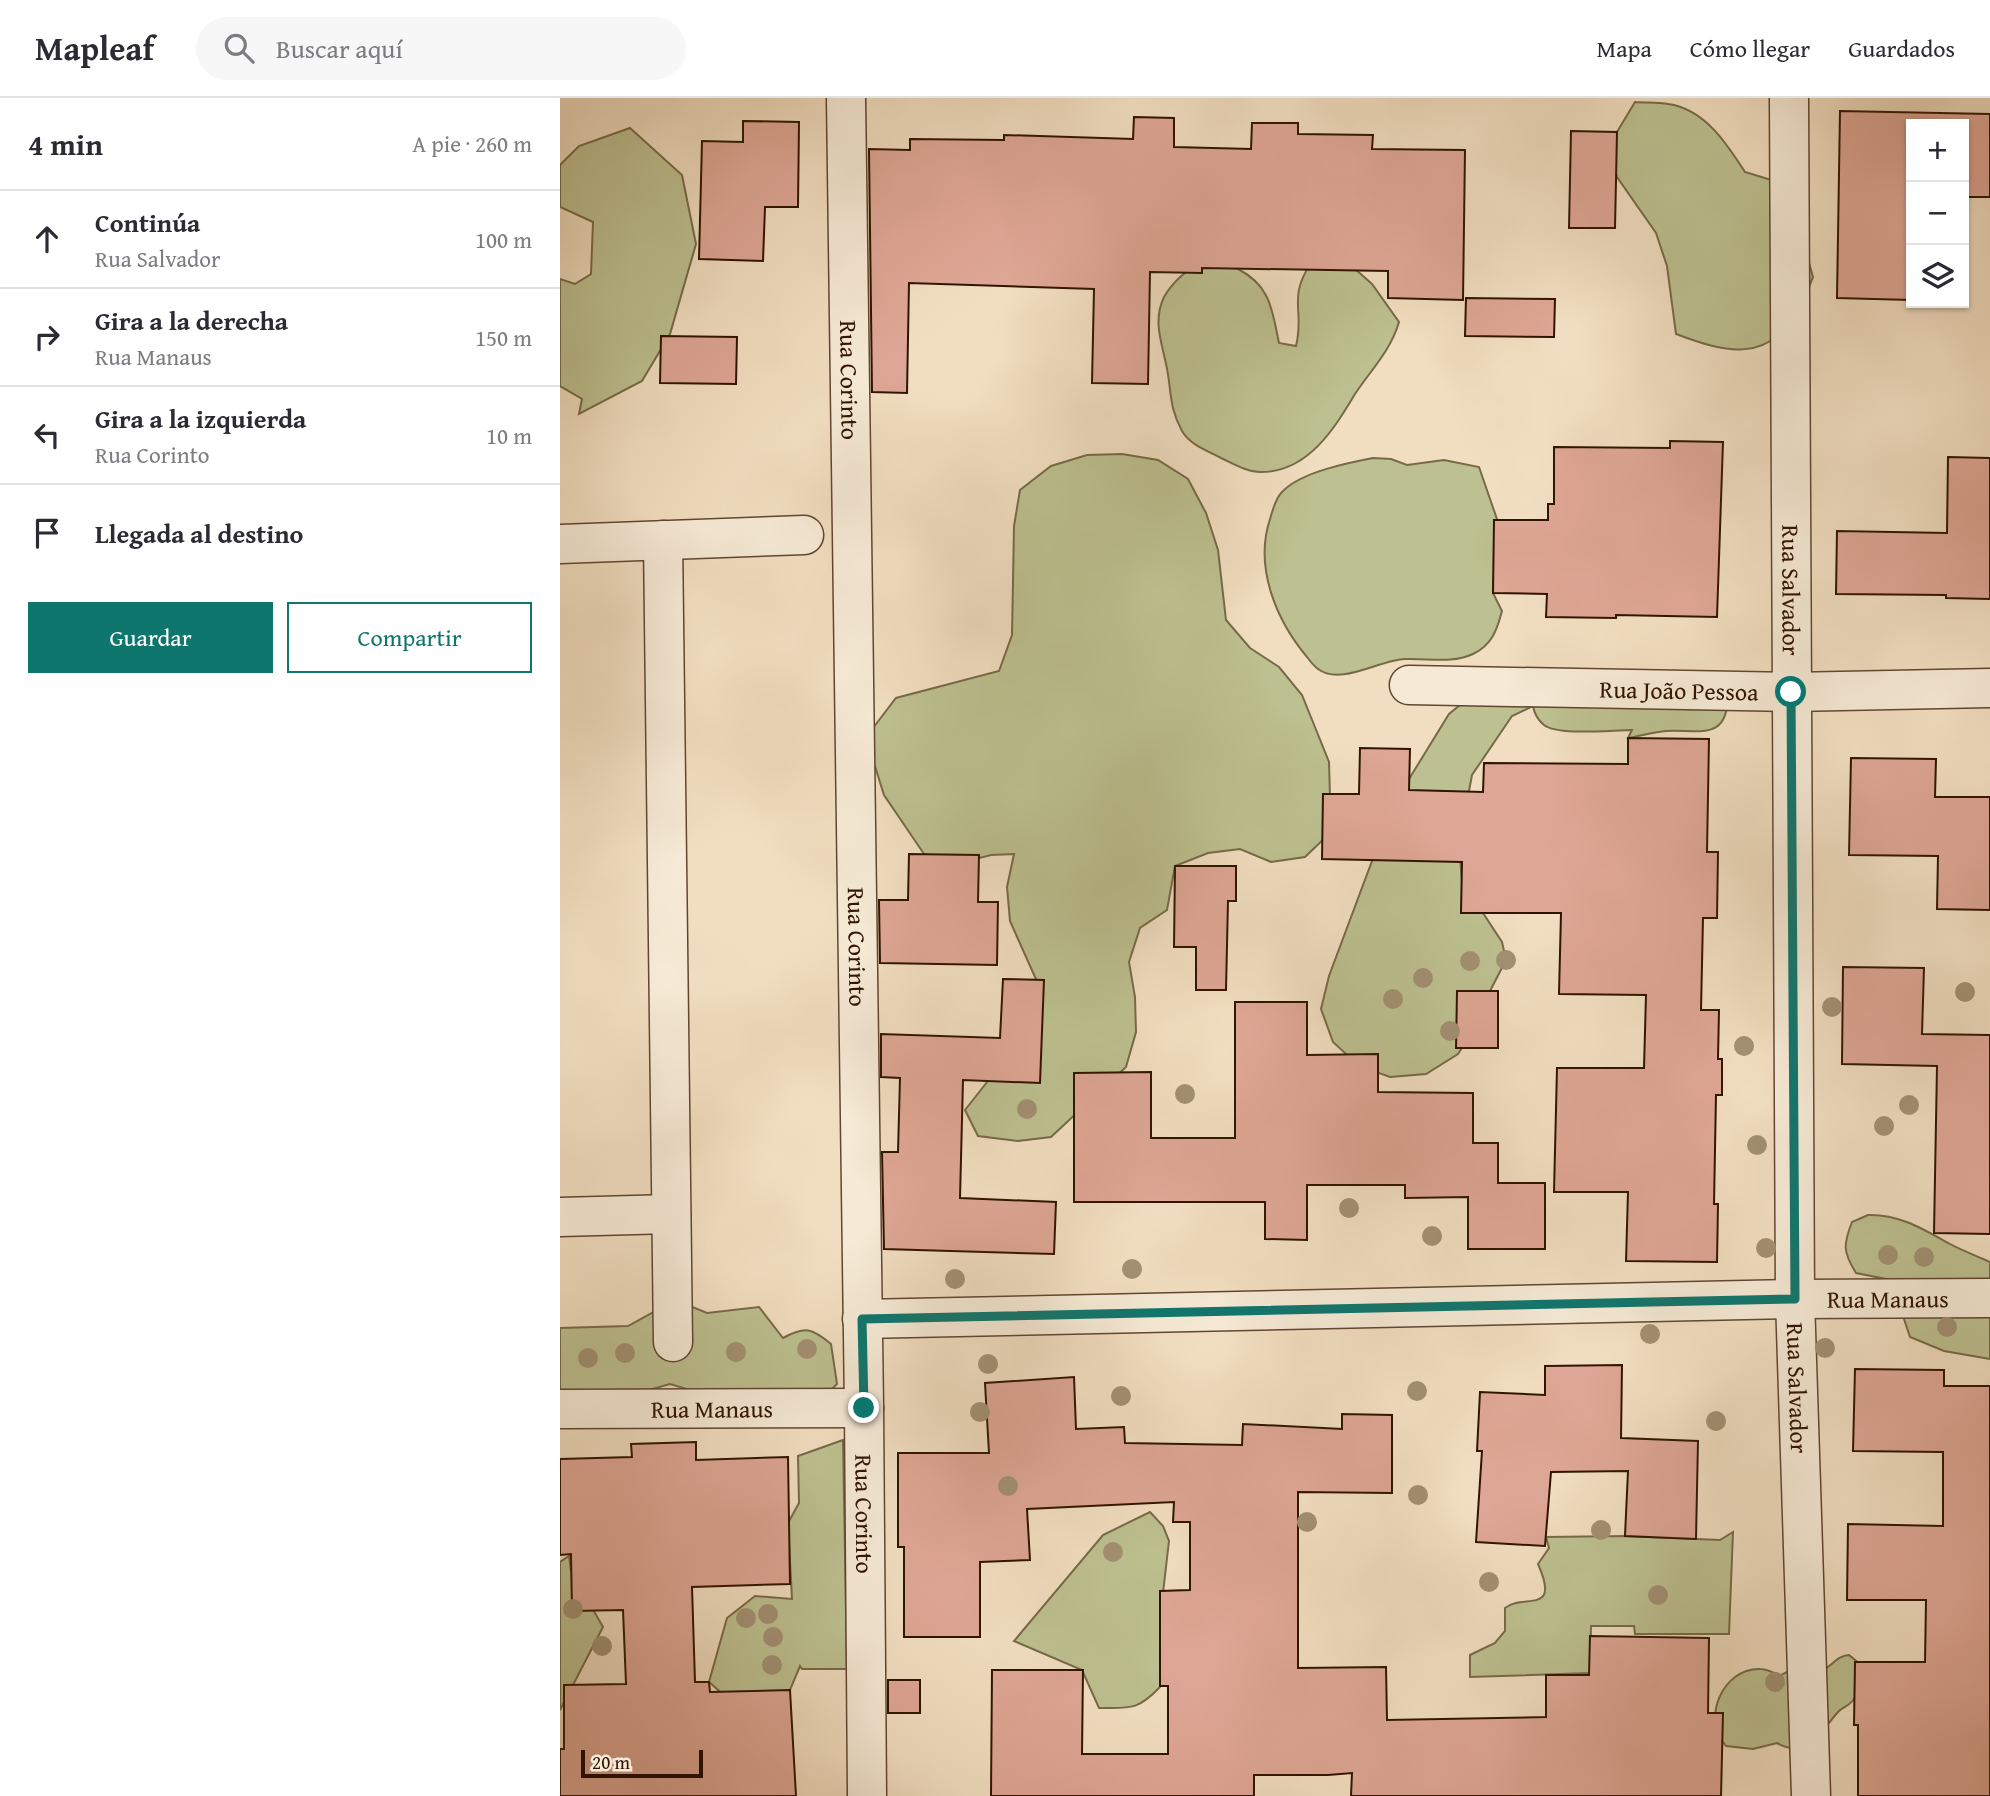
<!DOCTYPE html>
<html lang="es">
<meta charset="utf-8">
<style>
:root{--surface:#fff;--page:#f7f7f7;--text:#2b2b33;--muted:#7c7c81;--line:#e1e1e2;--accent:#0f766e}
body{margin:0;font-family:"Gentium Book Plus",serif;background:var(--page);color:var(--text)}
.controls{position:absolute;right:21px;top:21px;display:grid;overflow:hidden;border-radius:0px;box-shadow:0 2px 5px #0004}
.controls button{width:63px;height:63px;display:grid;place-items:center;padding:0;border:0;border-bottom:2px solid var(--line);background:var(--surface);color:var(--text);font:35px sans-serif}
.scale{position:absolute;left:21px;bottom:18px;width:122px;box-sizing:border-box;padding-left:7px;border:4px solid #311400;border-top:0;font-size:19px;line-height:24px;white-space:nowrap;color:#311400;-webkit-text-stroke:5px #f6ead6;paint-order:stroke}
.stop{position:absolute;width:21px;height:21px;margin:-16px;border:5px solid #0f766e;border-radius:50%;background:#fff}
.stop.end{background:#0f766e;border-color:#fff;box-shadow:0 2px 7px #0008}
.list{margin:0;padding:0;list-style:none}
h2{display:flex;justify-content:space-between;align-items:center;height:91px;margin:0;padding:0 28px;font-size:30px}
h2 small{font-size:23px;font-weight:400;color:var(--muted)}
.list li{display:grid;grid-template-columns:46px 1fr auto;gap:21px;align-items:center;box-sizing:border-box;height:98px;padding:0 28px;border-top:2px solid var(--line)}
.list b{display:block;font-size:26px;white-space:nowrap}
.list p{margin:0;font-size:23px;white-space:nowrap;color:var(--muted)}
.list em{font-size:23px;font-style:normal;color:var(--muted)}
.actions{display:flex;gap:14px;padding:21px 28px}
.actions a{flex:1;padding:16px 0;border:2px solid var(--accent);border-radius:0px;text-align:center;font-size:24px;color:var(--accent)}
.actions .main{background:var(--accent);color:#fff}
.icon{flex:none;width:38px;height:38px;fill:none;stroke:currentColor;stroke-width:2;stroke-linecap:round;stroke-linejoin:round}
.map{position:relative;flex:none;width:1430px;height:1698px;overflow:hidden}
header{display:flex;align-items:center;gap:42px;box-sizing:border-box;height:98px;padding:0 35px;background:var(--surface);border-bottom:2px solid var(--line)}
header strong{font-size:33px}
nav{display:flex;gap:38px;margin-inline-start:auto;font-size:24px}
.search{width:490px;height:63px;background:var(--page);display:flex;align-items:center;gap:18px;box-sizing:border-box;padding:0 24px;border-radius:38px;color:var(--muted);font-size:26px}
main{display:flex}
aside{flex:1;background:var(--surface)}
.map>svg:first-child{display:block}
.green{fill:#bdc090;stroke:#776a48;stroke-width:2}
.building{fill:#dea694;stroke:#311400;stroke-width:2}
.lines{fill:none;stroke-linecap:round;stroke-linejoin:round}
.minor-casing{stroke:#614630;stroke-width:41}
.minor{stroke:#f6ead6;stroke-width:38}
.tree{fill:#a29072}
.route{stroke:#0f766e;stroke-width:9}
.labels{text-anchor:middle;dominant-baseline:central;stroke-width:6;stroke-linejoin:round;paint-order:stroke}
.street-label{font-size:24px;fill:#311400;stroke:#f6ead6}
</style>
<header>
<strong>Mapleaf</strong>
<div class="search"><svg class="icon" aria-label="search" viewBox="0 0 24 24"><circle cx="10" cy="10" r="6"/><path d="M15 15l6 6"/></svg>Buscar aquí</div>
<nav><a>Mapa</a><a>Cómo llegar</a><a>Guardados</a></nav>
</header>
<main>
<aside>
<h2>4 min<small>A pie · 260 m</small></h2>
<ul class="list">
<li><svg class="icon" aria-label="ahead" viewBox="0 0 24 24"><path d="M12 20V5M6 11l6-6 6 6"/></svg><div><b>Continúa</b><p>Rua Salvador</p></div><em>100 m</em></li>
<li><svg class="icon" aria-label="right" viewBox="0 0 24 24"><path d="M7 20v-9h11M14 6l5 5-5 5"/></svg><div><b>Gira a la derecha</b><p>Rua Manaus</p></div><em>150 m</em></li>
<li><svg class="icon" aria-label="left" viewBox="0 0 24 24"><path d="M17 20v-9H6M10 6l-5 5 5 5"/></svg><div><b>Gira a la izquierda</b><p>Rua Corinto</p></div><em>10 m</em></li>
<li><svg class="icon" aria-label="arrive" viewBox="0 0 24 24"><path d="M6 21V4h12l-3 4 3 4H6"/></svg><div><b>Llegada al destino</b></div></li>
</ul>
<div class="actions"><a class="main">Guardar</a><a>Compartir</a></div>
</aside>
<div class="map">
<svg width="1430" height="1698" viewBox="0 0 1430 1698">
<rect width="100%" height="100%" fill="#f1dec0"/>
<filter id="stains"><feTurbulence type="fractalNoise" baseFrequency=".00286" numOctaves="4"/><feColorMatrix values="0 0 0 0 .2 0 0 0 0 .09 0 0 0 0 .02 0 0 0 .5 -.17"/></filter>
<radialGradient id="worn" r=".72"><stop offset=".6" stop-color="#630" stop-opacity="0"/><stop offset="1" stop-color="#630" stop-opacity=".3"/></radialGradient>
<g class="green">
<path d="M1075 4C1086 5 1097 4 1108 6 1145 11 1167 46 1185 74L1218 84 1244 147 1253 179C1248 191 1244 204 1237 215 1206 266 1164 254 1116 236L1107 168 1096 135 1057 79 1047 44 1057 34Z"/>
<polygon points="70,30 122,77 136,146 110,236 82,283 19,316 22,301 0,288 0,181 15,186 31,176 33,124 0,109 0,67 19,48"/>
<path d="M642 161C657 161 665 164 678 171 711 188 712 212 719 245L736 248C745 212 727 201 751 165L786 163 812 186 839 224C831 252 811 272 795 296 774 331 748 374 701 374 687 374 674 366 661 360 648 353 630 347 622 333 608 307 612 292 606 266 601 242 593 222 604 199 613 183 628 172 642 161Z"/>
<polygon points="562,356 598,362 628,381 646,415 658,452 666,522 690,550 719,569 742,597 769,664 771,734 745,759 711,764 680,751 648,755 615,768 607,812 580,830 569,864 575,899 576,934 566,969 491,1039 458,1043 418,1038 405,1012 476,922 479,888 450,823 447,789 454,756 431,757 396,766 364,756 324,697 314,665 313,630 336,600 439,573 452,537 454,428 460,392 491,368 527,357"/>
<path d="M813 360 831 361 847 367 884 362 919 369 948 453 933 495 942 513C937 532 932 547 913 556 891 566 869 560 845 561 819 562 781 588 758 571 754 568 750 563 747 559 716 522 694 469 710 421 713 411 716 399 724 392 743 374 787 365 813 360Z"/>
<path d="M917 593 1168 596C1168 644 1140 631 1106 633 1094 634 1081 638 1068 640L1072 632C1052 632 998 638 984 627 978 622 974 614 973 608L952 618 912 677 903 725 900 760 902 783 942 844 946 862 930 893 917 927 898 956 866 976 830 979 799 968 773 944 761 911 769 878 833 707 889 616Z"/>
<path d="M1308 1117C1339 1116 1363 1131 1390 1146 1403 1153 1417 1158 1430 1164V1261L1384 1253 1350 1239 1344 1221 1349 1205 1331 1182 1296 1175C1283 1154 1283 1147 1292 1124Z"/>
<path d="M115 1202 147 1215 199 1209 223 1240C245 1228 252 1230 271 1246L277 1286 255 1308 146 1317 127 1291 110 1286 0 1317V1230L68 1228Z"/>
<polygon points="283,1342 287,1571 242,1571 240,1568 230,1592 211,1614 165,1598 149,1584 167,1520 195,1498 232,1501 228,1425 239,1405 238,1358"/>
<path d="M590 1414 603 1428 609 1443 600 1521V1589C577 1613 570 1610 539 1610L522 1572 454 1543 543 1437Z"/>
<path d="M1173 1434 1169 1536H1075L1074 1528H1031L1030 1575 910 1579V1557L935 1545 945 1533V1510C963 1495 1001 1518 978 1466L989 1450 986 1439 1065 1438 1160 1442Z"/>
<polygon points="9,1458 11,1473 43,1529 0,1612 0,1464"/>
<path d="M1289 1557 1300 1566C1299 1576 1299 1590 1295 1599 1292 1607 1284 1608 1279 1613 1260 1633 1250 1663 1217 1645L1193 1651 1166 1648C1141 1622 1162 1570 1200 1571 1208 1571 1214 1576 1221 1577 1234 1568 1246 1577 1260 1573 1272 1570 1275 1558 1289 1557Z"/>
</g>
<g class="building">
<polygon points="1280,13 1430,16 1430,99 1404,99 1404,26 1351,26 1351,202 1277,200"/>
<polygon points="574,19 614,20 614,49 691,51 692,25 738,25 738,36 813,37 812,51 905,52 903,202 828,200 828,173 642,170 642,175 590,174 588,286 532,285 534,191 349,185 347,295 312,294 309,51 350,52 350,41 444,42 444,37 573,41"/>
<polygon points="183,23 239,24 238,109 205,109 203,163 139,161 142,43 183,44"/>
<polygon points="1011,33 1057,34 1055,130 1009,130"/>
<polygon points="906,200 995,201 994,239 905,238"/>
<polygon points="101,238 177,239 176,286 100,285"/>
<polygon points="1110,343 1163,344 1157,519 1056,517 1056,520 986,519 987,496 933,495 934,422 988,422 988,406 994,406 994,349 1110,350"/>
<polygon points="1388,359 1430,360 1430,501 1386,500 1386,497 1276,496 1277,433 1387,435"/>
<polygon points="1068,640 1149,641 1147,754 1158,754 1157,820 1143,820 1141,912 1159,912 1158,961 1162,961 1162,997 1156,997 1154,1106 1158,1106 1157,1164 1066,1163 1068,1094 994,1094 997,970 1084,970 1086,897 999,896 1001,815 901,815 902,764 762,761 763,696 799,696 800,650 850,651 849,692 923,694 924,665 1068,666"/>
<polygon points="1291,660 1376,661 1375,699 1430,699 1430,812 1377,811 1378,758 1289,757"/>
<polygon points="349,756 419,757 418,804 438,804 437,867 320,865 319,802 348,802"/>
<polygon points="615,768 676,768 676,803 668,803 666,892 636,892 636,849 614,849"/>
<polygon points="1283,869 1364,870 1362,936 1430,937 1430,1136 1374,1135 1377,968 1282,966"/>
<polygon points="443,881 484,882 480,985 403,982 400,1100 496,1104 494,1156 324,1151 322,1054 338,1054 340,980 321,979 321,936 440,940"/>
<polygon points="897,893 938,893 938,950 896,950"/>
<polygon points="675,904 747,904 747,957 818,956 818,994 913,995 913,1045 938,1045 938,1085 985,1085 985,1151 908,1151 908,1099 845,1100 845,1087 747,1087 747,1142 705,1141 705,1104 514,1104 514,975 591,974 591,1040 675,1040"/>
<polygon points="1062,1267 1061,1340 1138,1343 1136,1441 1065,1438 1068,1373 991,1374 985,1448 916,1444 922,1353 917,1353 920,1294 985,1297 985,1268"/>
<polygon points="1295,1271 1384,1272 1384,1288 1430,1288 1430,1698 1298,1698 1298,1627 1294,1627 1295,1564 1365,1564 1366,1502 1287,1502 1288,1426 1383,1428 1383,1354 1293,1353"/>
<polygon points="514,1279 516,1331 564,1329 565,1345 682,1347 683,1326 782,1331 782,1316 832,1317 832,1395 738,1394 738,1570 826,1569 827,1622 986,1619 986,1577 1029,1577 1030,1538 1149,1540 1148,1615 1163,1615 1161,1698 791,1698 792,1675 768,1677 694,1677 694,1698 431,1698 432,1572 523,1572 522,1656 608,1656 608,1588 600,1588 600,1493 630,1492 630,1424 613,1424 614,1404 467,1411 470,1462 420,1464 420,1539 344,1539 344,1449 338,1449 338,1355 429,1355 425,1285"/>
<polygon points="136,1344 136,1362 228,1359 230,1486 132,1489 135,1584 149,1584 150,1594 230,1592 236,1698 0,1698 0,1651 4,1651 4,1587 66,1586 63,1512 12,1513 11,1456 0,1457 0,1361 72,1359 71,1346"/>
<rect x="328" y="1582" width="32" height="33"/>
</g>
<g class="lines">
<defs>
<g id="minor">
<path id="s1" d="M286 0 304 1310 307 1698"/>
<path id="s2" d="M1229 0 1235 1201 1251 1698"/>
<polyline points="103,442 113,1244"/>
<polyline points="0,446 244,437"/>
<path id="s3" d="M849 587 1231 594 1430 590"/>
<polyline points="0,1119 111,1116"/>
<path id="s4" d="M302 1221 1235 1201 1430 1200"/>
<path id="s5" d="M0 1311 304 1310"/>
</g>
</defs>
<use href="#minor" class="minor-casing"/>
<use href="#minor" class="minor"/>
</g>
<g class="tree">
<circle cx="946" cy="862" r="10"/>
<circle cx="910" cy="863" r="10"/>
<circle cx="863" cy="880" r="10"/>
<circle cx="1405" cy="894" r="10"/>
<circle cx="833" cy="901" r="10"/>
<circle cx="1272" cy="909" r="10"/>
<circle cx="890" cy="933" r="10"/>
<circle cx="1184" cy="948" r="10"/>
<circle cx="625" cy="996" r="10"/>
<circle cx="1349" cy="1007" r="10"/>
<circle cx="467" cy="1011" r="10"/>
<circle cx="1324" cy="1028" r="10"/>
<circle cx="1197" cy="1047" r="10"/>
<circle cx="789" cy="1110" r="10"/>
<circle cx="872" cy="1138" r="10"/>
<circle cx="1206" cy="1150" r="10"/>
<circle cx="1328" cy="1157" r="10"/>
<circle cx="1364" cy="1159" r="10"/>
<circle cx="572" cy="1171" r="10"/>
<circle cx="395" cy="1181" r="10"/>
<circle cx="1387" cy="1229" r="10"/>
<circle cx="1090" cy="1236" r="10"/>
<circle cx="1265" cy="1250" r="10"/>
<circle cx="247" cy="1251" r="10"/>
<circle cx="176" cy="1254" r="10"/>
<circle cx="65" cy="1255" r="10"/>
<circle cx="28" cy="1260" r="10"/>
<circle cx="428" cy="1266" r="10"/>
<circle cx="857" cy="1293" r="10"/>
<circle cx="561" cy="1298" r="10"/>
<circle cx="420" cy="1314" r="10"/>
<circle cx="1156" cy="1323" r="10"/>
<circle cx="448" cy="1388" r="10"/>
<circle cx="858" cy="1397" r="10"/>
<circle cx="747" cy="1424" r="10"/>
<circle cx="1041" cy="1432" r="10"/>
<circle cx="553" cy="1454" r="10"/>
<circle cx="929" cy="1484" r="10"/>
<circle cx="1098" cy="1497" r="10"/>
<circle cx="13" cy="1511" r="10"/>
<circle cx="208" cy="1516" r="10"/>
<circle cx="186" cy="1520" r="10"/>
<circle cx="213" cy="1539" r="10"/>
<circle cx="42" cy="1548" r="10"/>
<circle cx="212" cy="1567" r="10"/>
<circle cx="1215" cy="1584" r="10"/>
</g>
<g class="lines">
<polyline class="route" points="304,1310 302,1221 1235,1201 1231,594"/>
</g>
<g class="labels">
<g class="street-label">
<text stroke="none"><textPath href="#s1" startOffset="282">Rua Corinto</textPath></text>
<text stroke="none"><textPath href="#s2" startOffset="492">Rua Salvador</textPath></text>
<text stroke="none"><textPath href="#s3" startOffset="270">Rua João Pessoa</textPath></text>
<text stroke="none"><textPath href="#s1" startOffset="849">Rua Corinto</textPath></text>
<text stroke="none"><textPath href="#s4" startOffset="1026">Rua Manaus</textPath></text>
<text stroke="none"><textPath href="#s2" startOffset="1290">Rua Salvador</textPath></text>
<text stroke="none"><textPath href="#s5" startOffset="152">Rua Manaus</textPath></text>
<text stroke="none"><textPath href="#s1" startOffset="1416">Rua Corinto</textPath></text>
</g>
</g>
<rect width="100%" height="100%" filter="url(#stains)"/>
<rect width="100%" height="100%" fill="url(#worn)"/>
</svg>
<div class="controls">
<button>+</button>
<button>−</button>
<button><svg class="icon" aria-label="layers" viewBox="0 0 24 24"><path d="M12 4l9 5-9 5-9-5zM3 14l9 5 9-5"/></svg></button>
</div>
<div class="scale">20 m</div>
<div class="stop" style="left:1231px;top:594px"></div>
<div class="stop end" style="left:304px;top:1310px"></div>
</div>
</main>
